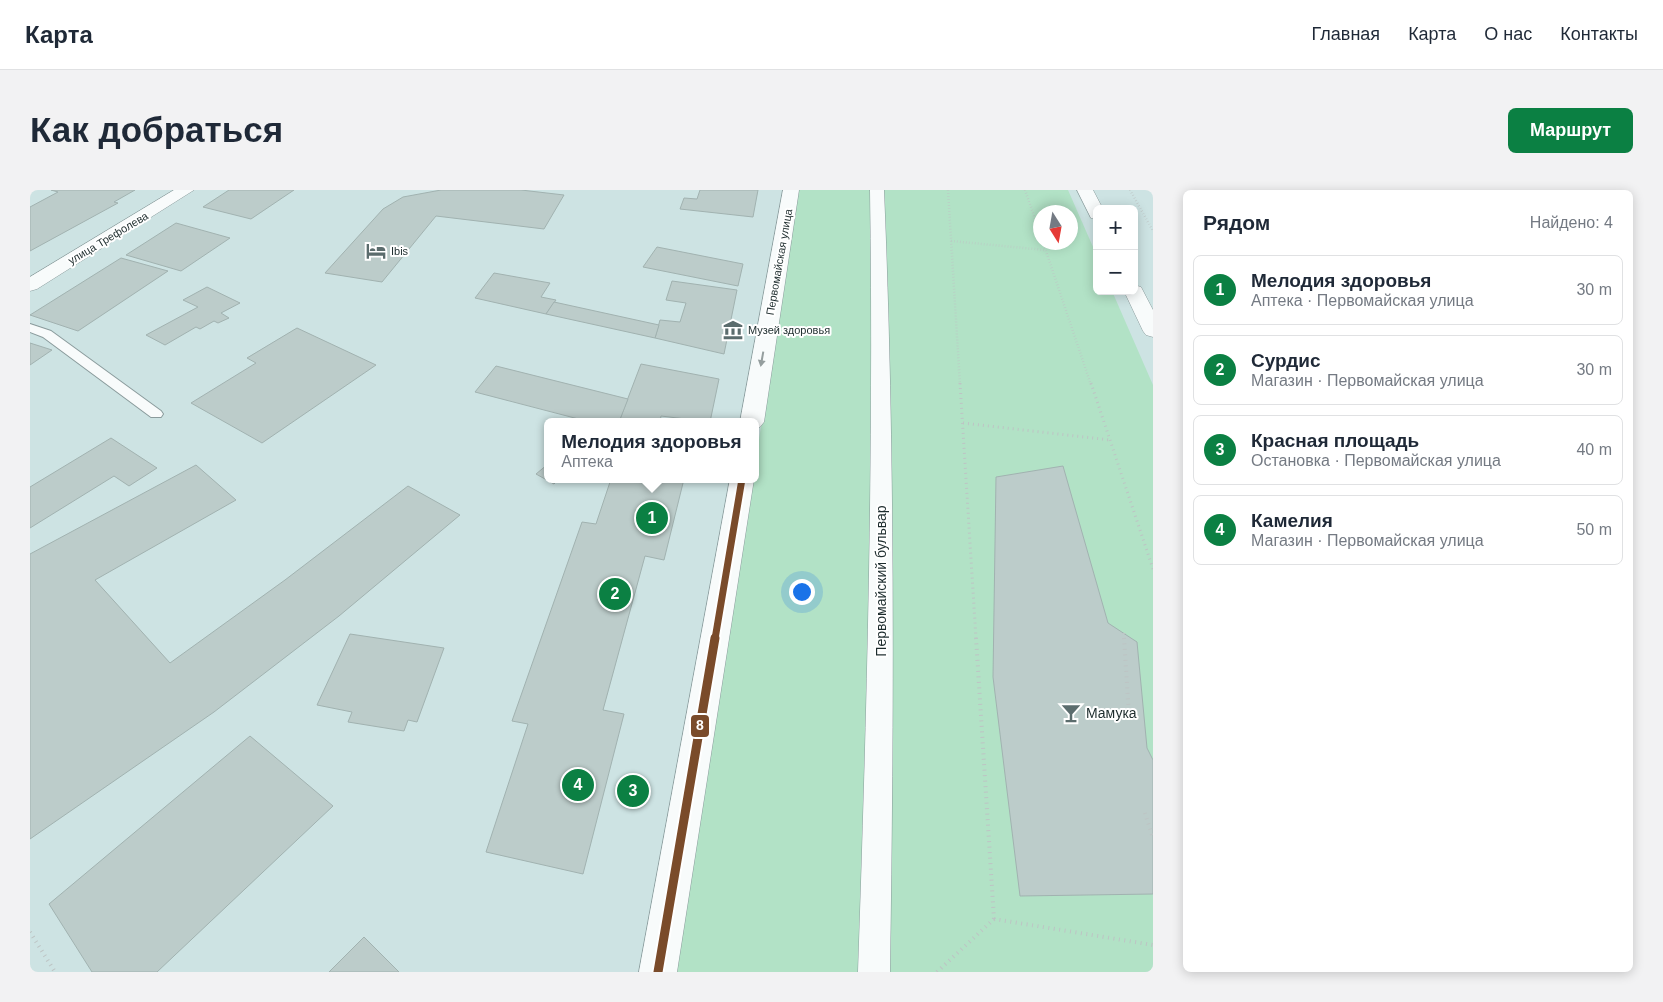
<!DOCTYPE html>
<html lang="ru">
<meta charset="utf-8">
<style>
:root{--surface:#fff;--page:#f2f2f3;--text:#1f2937;--muted:#747a83;--line:#e0e1e3;--accent:#0b8043}
body{margin:0;font-family:Helvetica,sans-serif;background:var(--page);color:var(--text)}
.controls{position:absolute;right:15px;top:15px;display:grid;overflow:hidden;border-radius:8px;box-shadow:0 2px 12px #0003}
.controls button{width:45px;height:45px;display:grid;place-items:center;padding:0;border:0;border-bottom:1px solid var(--line);background:var(--surface);color:var(--text);font:25px sans-serif}
.compass{position:absolute;left:1003px;top:15px;width:45px;height:45px;border-radius:50%;background:var(--surface);box-shadow:0 2px 12px #0003;rotate:169deg}
.you{position:absolute;left:771px;top:401px;width:18px;height:18px;margin:-12px;border:4px solid #fff;border-radius:50%;background:#1a73e8;box-shadow:0 0 0 8px #1a73e833}
.badge{display:grid;place-items:center;width:32px;height:32px;border-radius:50%;background:var(--accent);color:#fff;font-size:16px;font-weight:700}
.pin{position:absolute;translate:-50% -50%;border:2px solid #fff;box-shadow:0 1px 5px #0006}
.popup{position:absolute;left:514px;top:228px;width:215px;height:65px;box-sizing:border-box;display:grid;place-content:center;border-radius:8px;background:var(--surface);filter:drop-shadow(0 1px 4px #0005);font-size:16px;white-space:nowrap;color:var(--muted)}
.popup b{font-size:19px;color:var(--text)}
.popup::after{content:'';position:absolute;left:50%;top:100%;margin-left:-10px;border:10px solid transparent;border-top-color:var(--surface)}
.list{margin:0;padding:0;list-style:none}
h2{display:flex;justify-content:space-between;align-items:center;height:65px;margin:0;padding:0 20px;font-size:21px}
h2 small{font-size:16px;font-weight:400;color:var(--muted)}
.list li{display:grid;grid-template-columns:32px 1fr auto;gap:15px;align-items:center;box-sizing:border-box;height:70px;margin:0 10px 10px;padding:0 10px;border:1px solid var(--line);border-radius:8px}
.list b{display:block;font-size:19px;white-space:nowrap}
.list p{margin:0;font-size:16px;white-space:nowrap;color:var(--muted)}
.list em{font-size:16px;font-style:normal;color:var(--muted)}
.map{position:relative;flex:none;width:1123px;height:782px;overflow:hidden;border-radius:8px}
header{display:flex;align-items:center;gap:30px;box-sizing:border-box;height:70px;padding:0 25px;background:var(--surface);border-bottom:1px solid var(--line)}
header strong{font-size:24px}
nav{display:flex;gap:28px;margin-inline-start:auto;font-size:18px}
.intro{display:flex;align-items:center;justify-content:space-between;box-sizing:border-box;height:120px;padding:0 30px}
h1{margin:0;font-size:35px}
.button{padding:12px 22px;border-radius:8px;background:var(--accent);color:#fff;font-size:18px;font-weight:700}
main{display:flex;gap:30px;padding:0 30px}
aside{flex:1;background:var(--surface);border-radius:8px;box-shadow:0 2px 12px #0003}
.map>svg:first-child{display:block}
.green{fill:#b2e2c6;fill-rule:evenodd}
.building{fill:#bcccca;stroke:#a1b2b0}
.lines{fill:none;stroke-linecap:round;stroke-linejoin:round}
.service-casing{stroke:#8a9b9c;stroke-width:2}
.pedestrian-casing{stroke:#8a9b9c;stroke-width:1}
.tertiary-casing{stroke:#8a9b9c;stroke-width:1}
.primary-casing{stroke:#8a9b9c;stroke-width:1}
.path-far2{stroke:#bdc4c4;stroke-width:2.5;stroke-dasharray:0.5 2.5;stroke-linecap:butt}
.path-far1{stroke:#bdc4c4;stroke-width:3;stroke-dasharray:1 4;stroke-linecap:butt}
.path{stroke:#bdc4c4;stroke-width:4;stroke-dasharray:1 4.5;stroke-linecap:butt}
.service{fill:#f8fbfb;fill-rule:evenodd}
.pedestrian{fill:#f8fbfb;fill-rule:evenodd}
.tertiary{fill:#f8fbfb;fill-rule:evenodd}
.primary{fill:#f8fbfb;fill-rule:evenodd}
.bus-1-far1-casing{stroke:#fff;stroke-width:11}
.bus-1-casing{stroke:#fff;stroke-width:13}
.bus-1-far1{stroke:#7a4b2a;stroke-width:7}
.bus-1{stroke:#7a4b2a;stroke-width:9}
.oneway{fill:#959e9e}
.labels{text-anchor:middle;dominant-baseline:central;stroke-width:4;stroke-linejoin:round;paint-order:stroke}
.far-street-label{font-size:11px;fill:#1d2c2d;stroke:#fff}
.far-poi-label{font-size:11px;fill:#1d2c2d;stroke:#fff;text-anchor:start}
.street-label{font-size:14px;fill:#1d2c2d;stroke:#fff}
.poi-label{font-size:14px;fill:#1d2c2d;stroke:#fff;text-anchor:start}
.line-badge{stroke:#fff;stroke-width:2}
.badge-label{font-size:14px;text-anchor:middle;font-weight:bold;fill:#fff}
</style>
<header>
<strong>Карта</strong>
<nav><a>Главная</a><a>Карта</a><a>О нас</a><a>Контакты</a></nav>
</header>
<div class="intro"><h1>Как добраться</h1><a class="button">Маршрут</a></div>
<main>
<div class="map">
<svg width="1123" height="782" viewBox="0 0 1123 782">
<rect width="100%" height="100%" fill="#cde3e3"/>
<path class="green" d="M769 0H1038L1067 66V101H1082L1123 195V782H642L722 289H726V268ZM1011 22H1040V52H1011Z"/>
<g class="building">
<polygon points="21,0 105,0 84,12 88,13 0,61 0,17 28,2"/>
<polygon points="199,0 264,0 221,29 173,17"/>
<polygon points="411,0 491,0 534,5 514,39 406,26 352,92 295,83 353,19 373,7"/>
<polygon points="670,0 728,0 723,27 650,19 654,8 667,9"/>
<polygon points="146,33 200,48 151,81 96,65"/>
<polygon points="627,57 713,74 708,96 613,77"/>
<polygon points="91,68 138,81 48,141 0,125"/>
<polygon points="464,83 520,93 511,107 526,110 516,124 445,108"/>
<polygon points="642,91 707,100 694,164 625,148 630,130 650,132 656,113 636,110"/>
<polygon points="177,97 210,113 191,123 199,128 188,133 184,131 170,139 166,137 135,155 116,145 168,117 153,110"/>
<polygon points="524,112 629,135 625,148 516,124"/>
<polygon points="267,138 346,175 232,253 161,213 226,173 217,168"/>
<polygon points="0,153 22,160 0,175"/>
<polygon points="611,174 689,189 680,232 631,226 630,232 590,229"/>
<polygon points="466,176 598,209 589,232 560,232 445,202"/>
<polygon points="81,248 127,278 99,296 84,286 0,338 0,297"/>
<polygon points="518,274 518,289 529,289 524,294 506,284"/>
<polygon points="166,275 206,310 65,390 140,473 255,390 378,296 430,325 309,426 184,522 0,649 0,364"/>
<polygon points="1033,276 1078,433 1107,452 1117,558 1123,570 1123,704 990,706 963,487 966,287"/>
<polygon points="581,289 654,289 634,370 615,366 573,520 594,524 553,684 456,662 498,534 482,531 552,332 566,334"/>
<polygon points="320,444 414,458 387,532 378,530 374,541 318,532 322,522 287,515"/>
<polygon points="220,546 303,616 127,782 62,782 19,714"/>
<polygon points="334,747 369,782 299,782"/>
</g>
<g class="lines">
<defs>
<polygon id="service" points="0,134 21,141 131,221 133,224 131,227 121,227 13,147 0,142"/>
<path id="pedestrian" d="M840 0H854C865 261 864 521 860 782H828C837 521 844 261 840 0Z"/>
<polygon id="tertiary" points="144,0 164,0 7,99 0,101 0,87"/>
<g id="primary">
<polygon points="753,0 769,0 734,232 730,237 726,238 726,232 710,232"/>
<polygon points="1047,0 1063,0 1073,19 1067,19 1067,29 1061,28"/>
<polygon points="1104,95 1111,97 1123,120 1123,147 1116,145 1113,141 1094,101 1104,101"/>
<polygon points="700,289 724,289 647,782 609,782"/>
</g>
</defs>
<use href="#service" class="service-casing"/>
<use href="#pedestrian" class="pedestrian-casing"/>
<use href="#tertiary" class="tertiary-casing"/>
<use href="#primary" class="primary-casing"/>
<g class="path-far2">
<polyline points="918,0 930,195"/>
<polyline points="995,0 1011,46"/>
<polyline points="1100,0 1123,41"/>
<polyline points="921,51 1015,60"/>
<polyline points="1013,52 1061,195"/>
</g>
<g class="path-far1">
<polyline points="930,193 946,449"/>
<polyline points="1061,193 1123,379"/>
<polyline points="933,233 1080,250"/>
<polyline points="1094,443 1094,449"/>
</g>
<g class="path">
<polyline points="946,448 964,729"/>
<polyline points="1094,448 1099,525"/>
<polyline points="1115,623 1123,648"/>
<polyline points="964,729 1123,755"/>
<polyline points="0,742 25,782"/>
<polyline points="907,782 964,729"/>
</g>
<use href="#service" class="service"/>
<use href="#pedestrian" class="pedestrian"/>
<use href="#tertiary" class="tertiary"/>
<use href="#primary" class="primary"/>
<defs>
<polyline id="bus-1-far1" points="685,449 712,289"/>
<polyline id="bus-1" points="628,782 685,448"/>
</defs>
<use href="#bus-1-far1" class="bus-1-far1-casing"/>
<use href="#bus-1" class="bus-1-casing"/>
<use href="#bus-1-far1" class="bus-1-far1"/>
<use href="#bus-1" class="bus-1"/>
</g>
<defs><path id="oneway-solid" d="M-6-.8H1V-3.2L6.5 0L1 3.2V.8H-6Z" transform="scale(1.25)"/></defs>
<use class="oneway" href="#oneway-solid" transform="translate(732 169) rotate(100)"/>
<defs>
<symbol id="hotel-bare" viewBox="-9 -9 18 18"><path d="M-6-4.5h1.5V1H6V5H4.5V3h-9V5H-6ZM-4 0a1.8 1.8 0 1 1 3.6 0ZM.5 0V-2.5h3Q6-2.5 6 0Z" fill="#5b6c6d" stroke="#fff" stroke-width="2.5" paint-order="stroke"/></symbol>
<symbol id="museum-bare" viewBox="-9 -9 18 18"><path d="M0-6L6-3V-2H-6V-3ZM-5-1h2V3h-2ZM-1-1h2V3h-2ZM3-1h2V3H3ZM-6 4H6V6H-6Z" fill="#5b6c6d" stroke="#fff" stroke-width="2.5" paint-order="stroke"/></symbol>
<symbol id="bar-bare" viewBox="-9 -9 18 18"><path d="M-6-5H6L.8 .8V4.5H3.5V6h-7V4.5H-.8V.8Z" fill="#5b6c6d" stroke="#fff" stroke-width="2.5" paint-order="stroke"/></symbol>
</defs>
<g fill-rule="evenodd">
<use href="#hotel-bare" x="332" y="47" width="28" height="28"/>
<use href="#museum-bare" x="689" y="126" width="28" height="28"/>
<use href="#bar-bare" x="1027" y="509" width="28" height="28"/>
</g>
<g class="labels">
<g class="far-street-label">
<text transform="translate(78 48) rotate(-31)">улица Трефолева</text>
<text transform="translate(749 72) rotate(-80)">Первомайская улица</text>
</g>
<g class="far-poi-label">
<text x="361" y="61">Ibis</text>
<text x="718" y="140">Музей здоровья</text>
</g>
<g class="street-label">
<text transform="translate(851 391) rotate(-90)">Первомайский бульвар</text>
</g>
<g class="poi-label">
<text x="1056" y="523">Мамука</text>
</g>
</g>
<rect class="line-badge" x="660" y="524" width="20" height="24" rx="5" fill="#7a4b2a"/>
<g class="badge-label">
<text x="670" y="540">8</text>
</g>
</svg>
<div class="controls">
<button>+</button>
<button>−</button>
</div>
<svg class="compass" viewBox="-18 -18 36 36"><path d="M0-13l5 13h-10z" fill="#e53935"/><path d="M0 13l5-13h-10z" fill="#747a83"/></svg>
<div class="you"></div>
<div class="pin badge" style="left:622px;top:328px">1</div>
<div class="popup"><b>Мелодия здоровья</b>Аптека</div>
<div class="pin badge" style="left:585px;top:404px">2</div>
<div class="pin badge" style="left:603px;top:601px">3</div>
<div class="pin badge" style="left:548px;top:595px">4</div>
</div>
<aside>
<h2>Рядом<small>Найдено: 4</small></h2>
<ul class="list">
<li><span class="badge">1</span><div><b>Мелодия здоровья</b><p>Аптека · Первомайская улица</p></div><em>30 m</em></li>
<li><span class="badge">2</span><div><b>Сурдис</b><p>Магазин · Первомайская улица</p></div><em>30 m</em></li>
<li><span class="badge">3</span><div><b>Красная площадь</b><p>Остановка · Первомайская улица</p></div><em>40 m</em></li>
<li><span class="badge">4</span><div><b>Камелия</b><p>Магазин · Первомайская улица</p></div><em>50 m</em></li>
</ul>
</aside>
</main>
